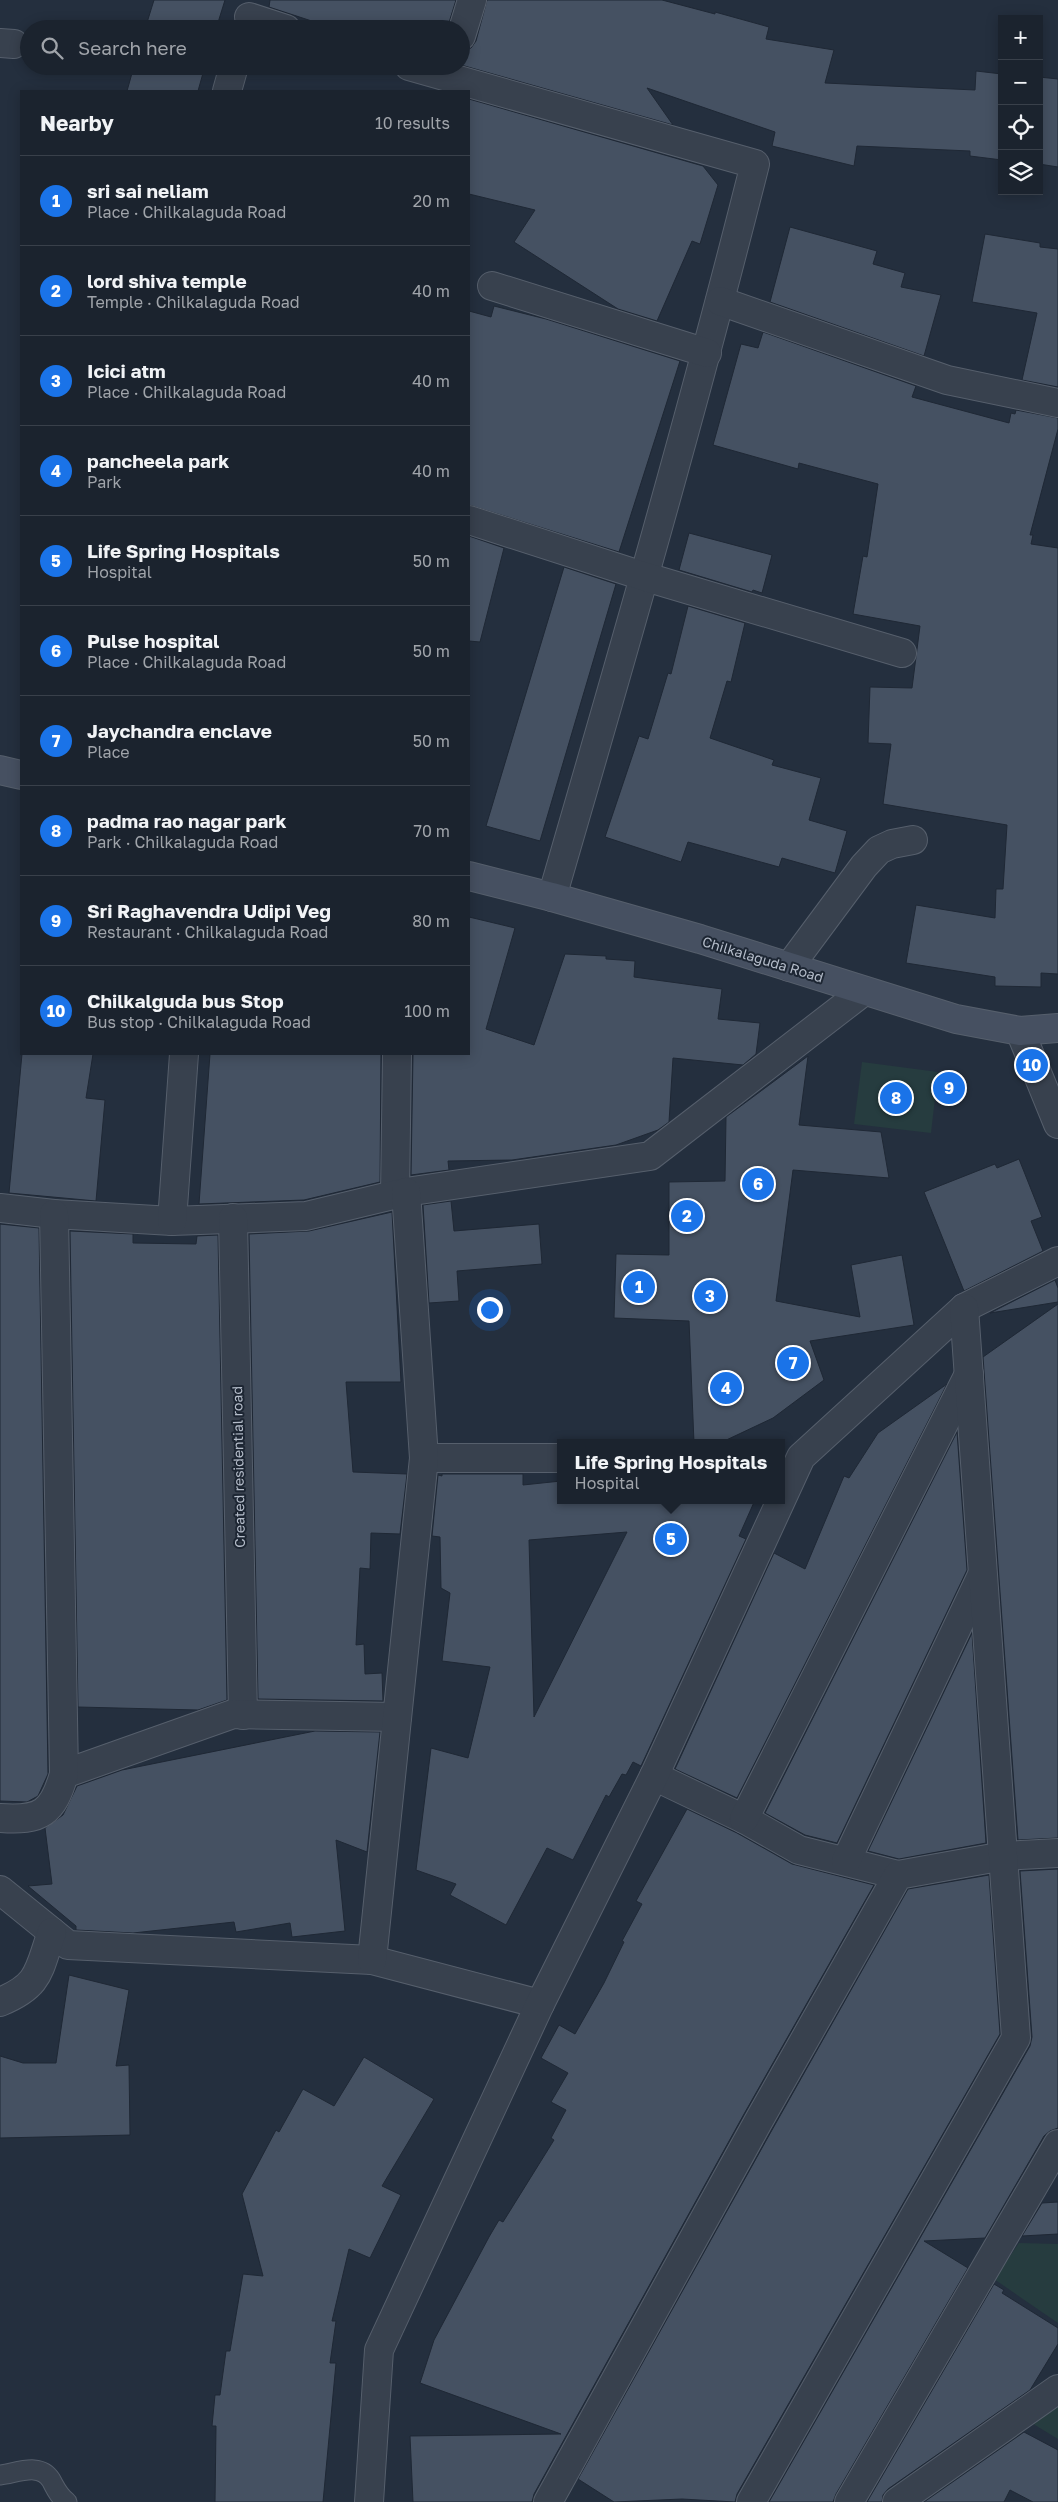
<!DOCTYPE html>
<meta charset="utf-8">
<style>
:root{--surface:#1b232e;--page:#282f3a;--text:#f1f3f6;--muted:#a0a4aa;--line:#39404a;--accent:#1a73e8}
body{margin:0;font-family:"Golos Text",sans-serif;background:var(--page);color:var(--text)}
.controls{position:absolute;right:15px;top:15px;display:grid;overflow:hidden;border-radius:0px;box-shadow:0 2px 12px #0003}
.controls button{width:45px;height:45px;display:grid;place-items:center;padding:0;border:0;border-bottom:1px solid var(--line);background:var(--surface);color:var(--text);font:25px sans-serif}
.you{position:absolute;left:489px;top:1309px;width:18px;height:18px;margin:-12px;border:4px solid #fff;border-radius:50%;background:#1a73e8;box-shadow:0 0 0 8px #1a73e833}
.badge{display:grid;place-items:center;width:32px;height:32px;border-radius:50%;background:var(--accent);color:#fff;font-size:16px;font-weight:700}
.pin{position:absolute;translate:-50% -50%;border:2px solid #fff;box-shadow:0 1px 5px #0006}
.popup{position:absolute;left:557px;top:1439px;width:228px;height:65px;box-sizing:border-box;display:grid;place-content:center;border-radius:0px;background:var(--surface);filter:drop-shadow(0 1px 4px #0005);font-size:16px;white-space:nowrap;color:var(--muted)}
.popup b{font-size:19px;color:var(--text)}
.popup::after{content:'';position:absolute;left:50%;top:100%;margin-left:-10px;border:10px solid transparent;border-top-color:var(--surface)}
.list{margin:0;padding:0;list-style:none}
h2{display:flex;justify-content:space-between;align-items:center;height:65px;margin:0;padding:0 20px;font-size:21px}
h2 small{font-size:16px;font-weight:400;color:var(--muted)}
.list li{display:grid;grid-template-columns:32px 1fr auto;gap:15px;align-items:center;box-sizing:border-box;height:90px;padding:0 20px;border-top:1px solid var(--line)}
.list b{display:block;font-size:19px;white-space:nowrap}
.list p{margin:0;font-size:16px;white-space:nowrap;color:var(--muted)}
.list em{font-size:16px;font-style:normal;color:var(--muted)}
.icon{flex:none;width:28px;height:28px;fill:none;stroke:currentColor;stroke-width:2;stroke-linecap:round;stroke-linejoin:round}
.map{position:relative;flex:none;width:1058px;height:2502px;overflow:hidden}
.search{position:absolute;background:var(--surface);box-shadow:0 2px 12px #0003;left:20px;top:20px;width:450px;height:55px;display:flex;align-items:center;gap:12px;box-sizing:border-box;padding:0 18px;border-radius:28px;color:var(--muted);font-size:19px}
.panel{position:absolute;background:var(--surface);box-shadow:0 2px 12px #0003;left:20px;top:90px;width:450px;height:965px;border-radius:0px}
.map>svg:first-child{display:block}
.green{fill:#263c3f}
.building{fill:#455162;stroke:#1f2835;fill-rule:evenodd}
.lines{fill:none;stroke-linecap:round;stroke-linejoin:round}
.lane-casing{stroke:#565f6c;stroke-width:21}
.street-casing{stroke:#565f6c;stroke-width:30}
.secondary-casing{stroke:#565f6c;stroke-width:30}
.lane{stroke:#38414e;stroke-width:19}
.street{stroke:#38414e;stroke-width:28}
.secondary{stroke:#465061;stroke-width:28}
.labels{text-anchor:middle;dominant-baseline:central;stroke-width:4;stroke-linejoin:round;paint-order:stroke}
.street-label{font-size:14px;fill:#b4bcc9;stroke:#1d2633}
</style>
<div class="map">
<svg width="1058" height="2502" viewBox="0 0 1058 2502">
<rect width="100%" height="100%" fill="#242f3e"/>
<g class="green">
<polygon points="862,1062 938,1072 931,1133 854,1124"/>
<polygon points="1019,2243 1058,2244 1058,2323 994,2279"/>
<polygon points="1058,2402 1058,2439 1030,2422"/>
</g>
<g class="building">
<polygon points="154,0 225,0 216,29 145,29"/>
<polygon points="270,0 456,0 447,29 336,29 269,7"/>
<polygon points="487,0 662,0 715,14 715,12 769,27 766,39 834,50 825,83 975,90 976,71 1002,74 1002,160 970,156 970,151 857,146 854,166 772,146 775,132 647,88 673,125 461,65 461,51 471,48 476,41"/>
<polygon points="134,66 205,66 198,91 127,91"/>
<polygon points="1039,77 1058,79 1058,167 1039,164"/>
<polygon points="469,99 703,166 718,185 700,244 692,241 657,321 618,309 514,242 535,210 469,194"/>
<polygon points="790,227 877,251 873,264 905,273 901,287 941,295 924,356 770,302"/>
<polygon points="985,234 1040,243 1040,247 1058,249 1058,387 1022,380 1037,313 972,302"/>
<polygon points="494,306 546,319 680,361 619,552 469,505 469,311 491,317"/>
<polygon points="763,332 916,386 912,397 1009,423 1011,413 1015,414 1016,410 1058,418 1058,429 1030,535 1033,535 1031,544 1058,548 1058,974 1041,973 1041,987 995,986 995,977 906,963 916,905 995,918 996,889 1003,889 1007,825 883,804 891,744 868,743 870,687 912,688 920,626 853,614 863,556 867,557 878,484 799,463 798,469 713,445 741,344 758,348"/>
<polygon points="689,533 772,555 762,593 753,590 752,592 679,570"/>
<polygon points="469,536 504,548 480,642 469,641"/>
<polygon points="564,567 616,584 540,841 486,826"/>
<polygon points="688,606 745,623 731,682 727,681 710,738 774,760 772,765 821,778 809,820 847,831 835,873 782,858 779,867 688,842 681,862 605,837 639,736 648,739 668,673 671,674"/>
<polygon points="469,917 515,928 486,1029 534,1045 565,954 606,956 606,959 635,961 634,977 722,989 718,1019 760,1023 756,1054 743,1065 673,1058 669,1122 658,1130 616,1145 512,1160 448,1161 449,1170 411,1175 413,1054 469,1054"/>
<polygon points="22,1054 93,1054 86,1098 105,1100 96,1201 9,1193"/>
<polygon points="210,1054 381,1054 380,1182 304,1200 199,1204"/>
<polygon points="808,1056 799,1125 881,1132 889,1178 793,1170 776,1301 860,1317 851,1265 902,1255 914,1325 810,1341 824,1380 773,1418 720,1443 694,1443 689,1321 614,1318 616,1254 669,1255 669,1182 725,1181 726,1117"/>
<polygon points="1019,1159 1042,1217 1031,1221 1043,1251 964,1291 924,1192 995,1164 997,1168"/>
<polygon points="451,1201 454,1231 539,1224 542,1264 457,1271 459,1301 429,1303 423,1205"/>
<polygon points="392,1212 401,1382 346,1382 353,1472 407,1474 400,1534 371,1533 370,1569 360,1568 356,1645 364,1644 365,1674 382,1673 383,1701 258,1699 249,1234 309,1231"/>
<polygon points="0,1224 39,1228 48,1774 38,1796 27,1802 0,1801"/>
<polygon points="70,1231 133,1234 133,1243 196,1244 197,1236 218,1235 227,1700 198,1710 78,1707"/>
<polygon points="1055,1280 1058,1288 1058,1302 990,1313"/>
<polygon points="1058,1304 1058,1838 1018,1840 983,1357"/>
<polygon points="947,1384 737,1798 675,1769 774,1553 805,1569 844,1476 849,1478 878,1433"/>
<polygon points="957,1432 967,1570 837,1843 805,1835 765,1813"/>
<path d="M442 1474H523V1485L561 1481V1500H755L739 1536 746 1539 641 1766 633 1762 626 1775 622 1774 609 1797 606 1795 573 1860 547 1848 506 1925 450 1895 456 1884 416 1870 431 1748 468 1758 490 1667 442 1661 450 1593 441 1588 440 1537 432 1536 438 1475 442 1476ZM627 1532 534 1717 529 1540Z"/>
<polygon points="972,1633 986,1843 899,1859 868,1851"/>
<polygon points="315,1731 380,1732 367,1852 336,1840 345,1931 292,1937 290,1923 236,1932 234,1922 133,1933 76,1930 76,1926 28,1886 52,1884 45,1828 63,1815 77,1786 122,1770"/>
<polygon points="687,1809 737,1833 792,1864 874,1885 744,2114 534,2494 532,2502 413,2502 410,2436 561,2434 420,2383 434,2340 489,2237 499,2220 503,2222 554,2140 551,2138 566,2110 551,2102 568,2073 541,2058 559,2025 575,2034 604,1983 624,1942 622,1941 642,1904 636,1901"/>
<polygon points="1058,1869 1058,2128 1050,2131 1044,2136 985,2238 924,2241 968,2268 836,2494 833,2502 769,2502 1030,2046 1032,2037 1020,1871"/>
<polygon points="989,1875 1000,2034 737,2494 735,2502 682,2499 614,2502 578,2479 772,2130 908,1889"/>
<polygon points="69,1975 129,1990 116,2066 129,2065 130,2135 0,2138 0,2056 23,2063 56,2063"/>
<polygon points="364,2057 434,2099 382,2186 401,2195 370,2258 349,2249 332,2321 336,2321 330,2363 336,2363 323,2502 215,2502 216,2426 212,2426 215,2395 220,2395 226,2351 230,2351 243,2274 263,2276 242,2194 276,2130 279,2132 303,2089 334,2106"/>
<polygon points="1058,2202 1058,2234 1022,2236 1042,2203"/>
<polygon points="994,2284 1004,2290 1002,2293 1058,2328 1058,2344 1030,2390 888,2489 883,2495 882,2502 867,2502"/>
<polygon points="1024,2432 1058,2450 1058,2502 1033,2502 1010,2490 1004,2502 924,2502"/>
</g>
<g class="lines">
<defs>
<path id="lane" d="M0 2475C17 2473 40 2462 51 2480 56 2489 58 2495 67 2502"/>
<g id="street">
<polyline points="249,17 286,29"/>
<polyline points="461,36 472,0"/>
<polyline points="0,43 14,44"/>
<path d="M409 66 755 164C693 410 623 653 552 897"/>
<polyline points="227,91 234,66"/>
<polyline points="492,286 707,353"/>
<polyline points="720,301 947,380 1058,403"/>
<polyline points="469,520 646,577 902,653"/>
<polyline points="789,967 864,866 879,850 892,844 913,840"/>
<polyline points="1020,1031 1058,1124"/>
<polyline points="395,1195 397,1054"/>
<polyline points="0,1208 54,1214 172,1221 306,1216 406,1192 650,1156 864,991"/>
<polyline points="233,1218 243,1715"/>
<polyline points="172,1221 184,1054"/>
<polyline points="424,1458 561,1458"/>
<polyline points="64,1774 233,1714 397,1717"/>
<polyline points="654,1776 744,1819 799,1850 898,1875"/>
<path d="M0 1818C41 1821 53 1813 64 1774L54 1214"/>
<polyline points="744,1819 969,1374"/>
<polyline points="846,1861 982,1575"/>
<polyline points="0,1890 68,1945 372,1960 540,2004"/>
<polyline points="372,1960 424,1458 406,1192"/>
<path d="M0 2002C41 1985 38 1971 52 1932"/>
<polyline points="369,2502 379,2350 540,2004 654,1776 801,1457 964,1308 1058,1261"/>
<polyline points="548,2502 758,2122 898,1875 1004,1856 1058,1853"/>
<polyline points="751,2502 1016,2038 964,1308"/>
<polyline points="849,2502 1058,2144"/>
<polyline points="897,2502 1058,2389"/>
</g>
<g id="secondary">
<polyline points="0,770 21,775"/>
<polyline points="469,876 552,897 700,939 956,1019 1020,1031 1058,1028"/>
</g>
</defs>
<use href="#lane" class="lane-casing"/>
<use href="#street" class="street-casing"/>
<use href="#secondary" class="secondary-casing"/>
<use href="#lane" class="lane"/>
<use href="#street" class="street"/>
<use href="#secondary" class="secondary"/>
</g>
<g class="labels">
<g class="street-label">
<text transform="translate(763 959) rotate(17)">Chilkalaguda Road</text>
<text transform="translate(238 1467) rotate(-91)">Created residential road</text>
</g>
</g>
</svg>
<div class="controls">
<button>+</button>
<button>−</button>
<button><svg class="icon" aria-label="locate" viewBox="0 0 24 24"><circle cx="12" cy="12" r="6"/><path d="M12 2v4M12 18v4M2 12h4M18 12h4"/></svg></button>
<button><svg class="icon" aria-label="layers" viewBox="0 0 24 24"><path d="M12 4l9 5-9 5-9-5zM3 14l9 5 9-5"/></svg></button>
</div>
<div class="you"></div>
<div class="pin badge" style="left:639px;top:1287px">1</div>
<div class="pin badge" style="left:687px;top:1216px">2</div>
<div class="pin badge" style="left:710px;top:1296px">3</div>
<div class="pin badge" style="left:726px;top:1388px">4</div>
<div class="pin badge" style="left:671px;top:1539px">5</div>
<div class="popup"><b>Life Spring Hospitals</b>Hospital</div>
<div class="pin badge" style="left:758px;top:1184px">6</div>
<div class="pin badge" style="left:793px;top:1363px">7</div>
<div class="pin badge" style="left:896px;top:1098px">8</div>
<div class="pin badge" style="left:949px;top:1088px">9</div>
<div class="pin badge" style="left:1032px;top:1065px">10</div>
<div class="search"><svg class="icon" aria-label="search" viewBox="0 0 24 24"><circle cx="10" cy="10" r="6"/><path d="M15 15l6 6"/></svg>Search here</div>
<section class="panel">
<h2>Nearby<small>10 results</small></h2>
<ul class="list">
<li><span class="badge">1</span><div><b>sri sai neliam</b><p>Place · Chilkalaguda Road</p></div><em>20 m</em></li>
<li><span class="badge">2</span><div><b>lord shiva temple</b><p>Temple · Chilkalaguda Road</p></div><em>40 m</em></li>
<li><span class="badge">3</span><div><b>Icici atm</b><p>Place · Chilkalaguda Road</p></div><em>40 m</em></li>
<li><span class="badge">4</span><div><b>pancheela park</b><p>Park</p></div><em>40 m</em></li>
<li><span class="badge">5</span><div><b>Life Spring Hospitals</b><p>Hospital</p></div><em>50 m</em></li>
<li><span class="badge">6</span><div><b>Pulse hospital</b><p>Place · Chilkalaguda Road</p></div><em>50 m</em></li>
<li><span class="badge">7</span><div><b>Jaychandra enclave</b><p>Place</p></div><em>50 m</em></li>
<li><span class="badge">8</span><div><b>padma rao nagar park</b><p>Park · Chilkalaguda Road</p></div><em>70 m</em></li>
<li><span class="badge">9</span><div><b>Sri Raghavendra Udipi Veg</b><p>Restaurant · Chilkalaguda Road</p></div><em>80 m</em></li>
<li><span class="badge">10</span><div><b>Chilkalguda bus Stop</b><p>Bus stop · Chilkalaguda Road</p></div><em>100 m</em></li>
</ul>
</section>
</div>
